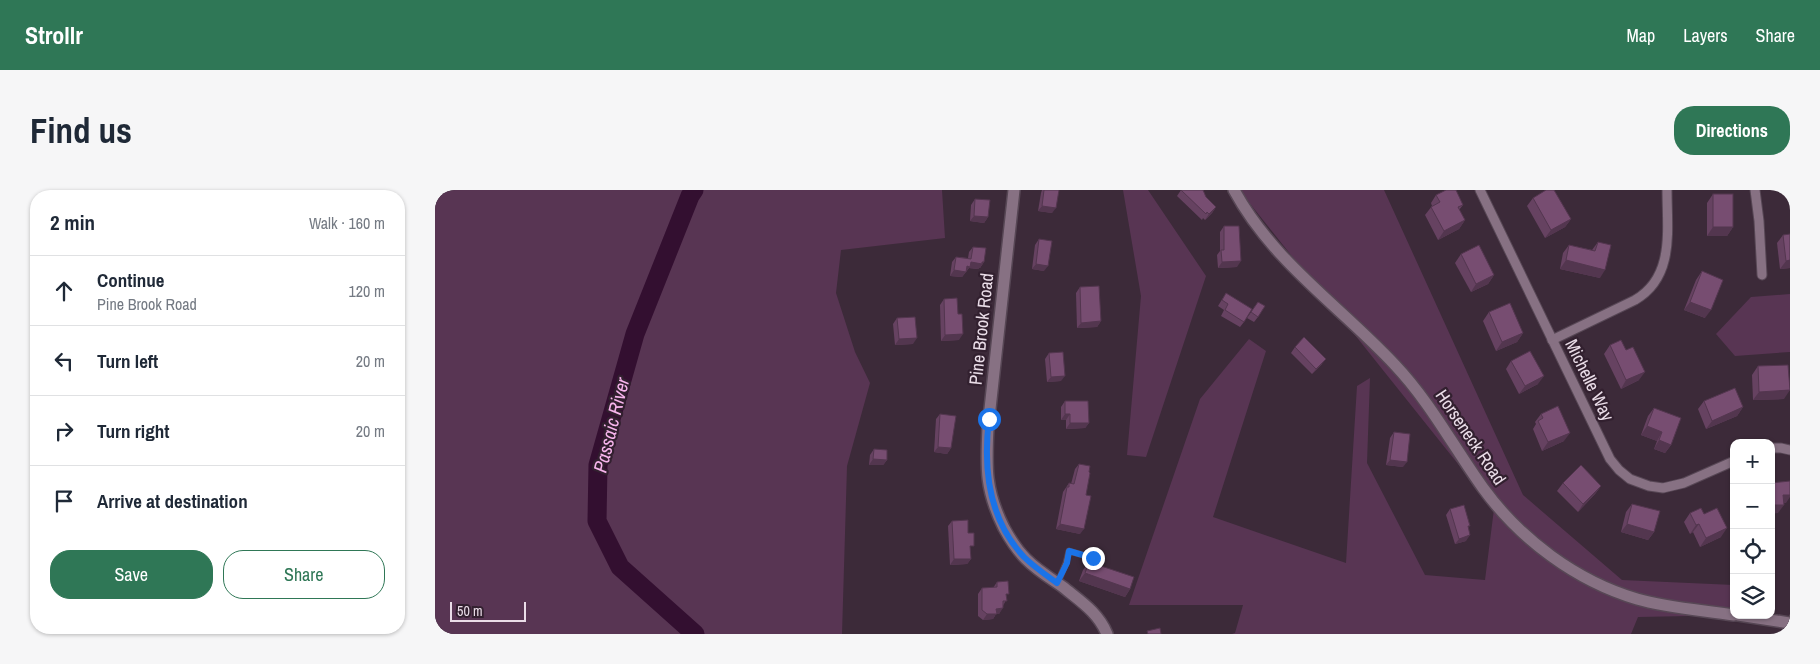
<!DOCTYPE html>
<meta charset="utf-8">
<style>
:root{--surface:#fff;--page:#f6f6f7;--text:#1f2937;--muted:#747a83;--line:#e0e1e3;--accent:#2f7756}
body{margin:0;font-family:"Archivo Narrow",sans-serif;background:var(--page);color:var(--text)}
.controls{position:absolute;right:15px;bottom:15px;display:grid;overflow:hidden;border-radius:10px;box-shadow:0 1px 4px #0004}
.controls button{width:45px;height:45px;display:grid;place-items:center;padding:0;border:0;border-bottom:1px solid var(--line);background:var(--surface);color:var(--text);font:25px sans-serif}
.scale{position:absolute;left:15px;bottom:12px;width:76px;box-sizing:border-box;padding-left:5px;border:2px solid #eadde8;border-top:0;font-size:14px;line-height:18px;white-space:nowrap;color:#eadde8;-webkit-text-stroke:4px #32202f;paint-order:stroke}
.stop{position:absolute;width:15px;height:15px;margin:-11px;border:4px solid #1a73e8;border-radius:50%;background:#fff}
.stop.end{background:#1a73e8;border-color:#fff;box-shadow:0 1px 5px #0008}
.list{margin:0;padding:0;list-style:none}
h2{display:flex;justify-content:space-between;align-items:center;height:65px;margin:0;padding:0 20px;font-size:21px}
h2 small{font-size:16px;font-weight:400;color:var(--muted)}
.list li{display:grid;grid-template-columns:32px 1fr auto;gap:15px;align-items:center;box-sizing:border-box;height:70px;padding:0 20px;border-top:1px solid var(--line)}
.list b{display:block;font-size:19px;white-space:nowrap}
.list p{margin:0;font-size:16px;white-space:nowrap;color:var(--muted)}
.list em{font-size:16px;font-style:normal;color:var(--muted)}
.actions{display:flex;gap:10px;padding:15px 20px}
.actions a{flex:1;padding:11px 0;border:1px solid var(--accent);border-radius:20px;text-align:center;font-size:18px;color:var(--accent)}
.actions .main{background:var(--accent);color:#fff}
.icon{flex:none;width:28px;height:28px;fill:none;stroke:currentColor;stroke-width:2;stroke-linecap:round;stroke-linejoin:round}
.map{position:relative;flex:none;width:1355px;height:444px;overflow:hidden;border-radius:20px}
header{display:flex;align-items:center;gap:30px;box-sizing:border-box;height:70px;padding:0 25px;background:var(--accent);color:#fff}
header strong{font-size:24px}
nav{display:flex;gap:28px;margin-inline-start:auto;font-size:18px}
.intro{display:flex;align-items:center;justify-content:space-between;box-sizing:border-box;height:120px;padding:0 30px}
h1{margin:0;font-size:35px}
.button{padding:12px 22px;border-radius:20px;background:var(--accent);color:#fff;font-size:18px;font-weight:700}
main{display:flex;gap:30px;padding:0 30px}
aside{flex:1;background:var(--surface);border-radius:20px;box-shadow:0 1px 4px #0004}
.map>svg:first-child{display:block}
.green{fill:#583553}
.lines{fill:none;stroke-linecap:round;stroke-linejoin:round}
.river{stroke:#330f30;stroke-width:19}
.lane-casing{stroke:#574755;stroke-width:7}
.street-casing{stroke:#574755;stroke-width:11}
.secondary-casing{stroke:#574755;stroke-width:14}
.lane{stroke:#877183;stroke-width:4.5}
.street{stroke:#877183;stroke-width:9}
.secondary{stroke:#877183;stroke-width:11}
.wall{fill:#664261}
.shaded-wall{fill:#53364f}
.building{fill:#774d71;stroke:#53364f}
.route{stroke:#1a73e8;stroke-width:6}
.labels{text-anchor:middle;dominant-baseline:central;stroke-width:4.5;stroke-linejoin:round;paint-order:stroke}
.street-label{font-size:18px;fill:#eadde8;stroke:#32202f}
.water-label{font-size:19px;font-style:italic;fill:#f8b5ed;stroke:#32202f}
</style>
<header>
<strong>Strollr</strong>
<nav><a>Map</a><a>Layers</a><a>Share</a></nav>
</header>
<div class="intro"><h1>Find us</h1><a class="button">Directions</a></div>
<main>
<aside>
<h2>2 min<small>Walk · 160 m</small></h2>
<ul class="list">
<li><svg class="icon" aria-label="ahead" viewBox="0 0 24 24"><path d="M12 20V5M6 11l6-6 6 6"/></svg><div><b>Continue</b><p>Pine Brook Road</p></div><em>120 m</em></li>
<li><svg class="icon" aria-label="left" viewBox="0 0 24 24"><path d="M17 20v-9H6M10 6l-5 5 5 5"/></svg><div><b>Turn left</b></div><em>20 m</em></li>
<li><svg class="icon" aria-label="right" viewBox="0 0 24 24"><path d="M7 20v-9h11M14 6l5 5-5 5"/></svg><div><b>Turn right</b></div><em>20 m</em></li>
<li><svg class="icon" aria-label="arrive" viewBox="0 0 24 24"><path d="M6 21V4h12l-3 4 3 4H6"/></svg><div><b>Arrive at destination</b></div></li>
</ul>
<div class="actions"><a class="main">Save</a><a>Share</a></div>
</aside>
<div class="map">
<svg width="1355" height="444" viewBox="0 0 1355 444">
<rect width="100%" height="100%" fill="#3c2a39"/>
<g class="green">
<polygon points="0,0 507,0 510,48 406,60 401,103 420,162 435,193 412,276 407,444 0,444"/>
<polygon points="688,0 713,0 771,86 711,267 692,265 706,106"/>
<polygon points="804,0 949,0 1088,305 1187,390 1299,395 1299,425 1305,425 1203,427 1196,444 797,444 800,443 808,415 694,415 765,209 814,149 831,161 778,327 911,373 922,196 935,188 932,273 990,385 1050,390 1059,319"/>
<polygon points="1355,104 1355,162 1300,166 1281,144 1316,107"/>
</g>
<g class="lines">
<polyline class="river" points="259,0 255,6 200,144 163,275 162,331 185,377 260,444"/>
<defs>
<polyline id="lane" points="623,392 631,373 634,361 658,368"/>
<g id="street">
<polyline points="1045,0 1175,269 1184,280 1195,289 1214,296 1228,298 1249,293 1299,271"/>
<polyline points="1320,0 1324,31 1327,85"/>
<path d="M1117 150 1200 110C1240 87 1232 40 1232 0"/>
<polyline points="1336,258 1346,258 1355,260"/>
</g>
<g id="secondary">
<path d="M579 0 553 237C551 278 550 300 569 338 575 349 582 360 591 369 602 380 615 388 628 397 645 411 663 422 672 444"/>
<path d="M799 0C838 72 905 116 960 175 995 212 1018 256 1048 298 1085 349 1141 391 1202 409 1233 418 1267 420 1299 425"/>
<polyline points="1303,425 1355,433"/>
</g>
</defs>
<use href="#lane" class="lane-casing"/>
<use href="#street" class="street-casing"/>
<use href="#secondary" class="secondary-casing"/>
<use href="#lane" class="lane"/>
<use href="#street" class="street"/>
<use href="#secondary" class="secondary"/>
</g>
<g class="wall">
<polygon points="607,0 624,0 617,23 603,21 606,3"/>
<polygon points="746,0 771,7 781,17 777,23 770,30 768,28 767,30 742,6"/>
<polygon points="1278,4 1298,37 1292,46 1272,46 1272,13"/>
<polygon points="1001,5 1028,15 1024,20 1030,30 1024,39 1003,50 990,25 997,16 996,13"/>
<polygon points="1098,8 1136,29 1130,37 1110,48 1092,16"/>
<polygon points="540,9 553,27 549,33 535,31 536,15"/>
<polygon points="789,36 802,77 783,78 782,65 785,61 785,42"/>
<polygon points="1348,45 1355,78 1345,79 1342,53"/>
<polygon points="604,49 609,81 597,79 600,55"/>
<polygon points="1163,52 1165,88 1125,79 1128,63 1134,55 1157,60"/>
<polygon points="538,57 549,72 545,78 544,78 543,79 534,78 527,87 515,86 517,72 521,67 533,68 534,62"/>
<polygon points="1026,64 1059,85 1053,94 1036,102 1020,73"/>
<polygon points="1267,81 1270,128 1249,120 1261,90"/>
<polygon points="645,97 666,131 662,137 642,138 641,103"/>
<polygon points="791,103 809,132 805,137 786,126 789,120 783,116"/>
<polygon points="509,109 524,150 506,151 505,115"/>
<polygon points="823,112 823,127 819,132 812,128"/>
<polygon points="1054,122 1088,143 1082,152 1061,161 1048,131"/>
<polygon points="462,128 478,154 460,155 458,134"/>
<polygon points="1175,155 1204,190 1186,199 1169,164"/>
<polygon points="860,157 887,174 877,184 856,163"/>
<polygon points="614,163 626,191 612,192 610,169"/>
<polygon points="1076,171 1103,194 1084,204 1071,179"/>
<polygon points="1323,176 1349,209 1318,210 1317,185"/>
<polygon points="630,211 654,233 650,238 631,239 631,230 626,230 626,217"/>
<polygon points="1269,211 1308,217 1302,226 1271,239 1263,219"/>
<polygon points="1219,218 1236,255 1230,263 1219,259 1222,251 1206,245 1213,226"/>
<polygon points="505,224 516,258 512,264 499,262 501,229"/>
<polygon points="1106,224 1129,251 1107,261 1098,239 1101,234 1100,232"/>
<polygon points="959,242 968,277 951,275 955,248"/>
<polygon points="439,259 452,270 448,275 434,275 435,265"/>
<polygon points="644,274 651,305 645,344 621,339 628,302 634,293 636,294 640,279"/>
<polygon points="1128,293 1166,296 1160,304 1143,322 1122,301"/>
<polygon points="1197,314 1219,342 1213,350 1186,342 1191,322"/>
<polygon points="1015,319 1033,338 1031,351 1020,354 1011,325"/>
<polygon points="1255,323 1269,324 1286,347 1265,357 1258,342 1255,344 1249,332"/>
<polygon points="517,331 533,343 536,369 532,374 515,375 513,336"/>
<polygon points="654,372 695,399 690,407 644,391 648,380"/>
<polygon points="562,392 572,408 564,424 561,424 558,429 548,430 543,426 543,404 547,398 558,398"/>
</g>
<g class="shaded-wall">
<polygon points="607,16 621,18 617,23 603,21"/>
<polygon points="781,17 777,23 770,30 774,24"/>
<polygon points="539,26 553,27 549,33 535,31"/>
<polygon points="1136,29 1130,37 1110,48 1116,40"/>
<polygon points="1030,30 1024,39 1003,50 1009,41"/>
<polygon points="1278,37 1298,37 1292,46 1272,46"/>
<polygon points="1131,70 1170,80 1165,88 1125,79"/>
<polygon points="1355,70 1355,78 1345,79 1351,71"/>
<polygon points="806,71 802,77 783,78 787,72"/>
<polygon points="536,72 549,72 545,78 544,78 543,79 534,78 527,87 515,86 519,80 532,76"/>
<polygon points="601,74 613,76 609,81 597,79"/>
<polygon points="1059,85 1053,94 1036,102 1041,94"/>
<polygon points="1255,112 1276,120 1270,128 1249,120"/>
<polygon points="666,131 662,137 642,138 646,133"/>
<polygon points="1088,143 1082,152 1061,161 1067,152"/>
<polygon points="528,144 524,150 506,151 510,145"/>
<polygon points="482,148 478,154 460,155 464,149"/>
<polygon points="891,169 887,174 877,184 881,179"/>
<polygon points="1210,182 1204,190 1186,199 1191,190"/>
<polygon points="630,186 626,191 612,192 616,187"/>
<polygon points="1109,186 1103,194 1084,204 1090,196"/>
<polygon points="1355,200 1349,209 1318,210 1324,202"/>
<polygon points="1308,217 1302,226 1271,239 1277,231"/>
<polygon points="630,224 635,224 631,230 626,230"/>
<polygon points="635,233 654,233 650,238 631,239"/>
<polygon points="1212,236 1227,242 1222,251 1206,245"/>
<polygon points="1135,243 1129,251 1107,261 1113,252"/>
<polygon points="1224,250 1236,255 1230,263 1219,259"/>
<polygon points="503,257 516,258 512,264 499,262"/>
<polygon points="438,269 452,270 448,275 434,275"/>
<polygon points="955,270 972,272 968,277 951,275"/>
<polygon points="1166,296 1160,304 1143,322 1148,314"/>
<polygon points="1348,305 1355,305 1355,307 1351,313 1342,313"/>
<polygon points="1336,315 1349,315 1343,323 1336,324"/>
<polygon points="625,334 649,339 645,344 621,339"/>
<polygon points="1192,334 1219,342 1213,350 1186,342"/>
<polygon points="1264,334 1258,342 1255,344 1261,335"/>
<polygon points="1292,338 1286,347 1265,357 1271,348"/>
<polygon points="1035,345 1031,351 1020,354 1024,349"/>
<polygon points="519,369 536,369 532,374 515,375"/>
<polygon points="650,383 695,399 690,407 644,391"/>
<polygon points="568,418 564,424 561,424 558,429 548,430 552,424 561,419"/>
</g>
<g class="building">
<polygon points="609,0 624,0 621,18 607,16"/>
<polygon points="746,0 768,0 771,7 781,17 774,24 772,22 771,24"/>
<polygon points="1011,0 1021,0 1028,15 1023,17 1030,30 1009,41 996,17 1005,12 1001,5"/>
<polygon points="1111,0 1119,0 1136,29 1116,40 1098,8"/>
<rect x="1278" y="4" width="20" height="33"/>
<polygon points="540,9 555,10 553,27 539,26"/>
<polygon points="789,36 804,36 806,71 787,72 786,60 789,60"/>
<polygon points="1355,44 1355,70 1351,71 1348,45"/>
<polygon points="604,49 617,51 613,76 601,74"/>
<polygon points="1163,52 1176,55 1170,80 1131,70 1134,55 1160,61"/>
<polygon points="1044,55 1059,85 1041,94 1026,64"/>
<polygon points="538,57 551,58 549,72 547,72 547,74 536,72 535,77 532,76 531,82 519,80 521,67 536,69"/>
<polygon points="1267,81 1288,90 1276,120 1255,112"/>
<polygon points="664,96 666,131 646,133 645,97"/>
<polygon points="791,103 817,119 809,132 790,120 793,114 787,110"/>
<polygon points="522,108 523,124 527,124 528,144 510,145 509,109"/>
<polygon points="823,112 830,116 823,127 816,122"/>
<polygon points="1075,113 1088,143 1067,152 1054,122"/>
<polygon points="480,127 482,148 464,149 462,128"/>
<polygon points="869,147 891,169 881,179 860,157"/>
<polygon points="1186,150 1191,160 1198,157 1210,182 1191,190 1175,155"/>
<polygon points="1095,161 1109,186 1090,196 1076,171"/>
<polygon points="628,162 630,186 616,187 614,163"/>
<polygon points="1353,175 1355,200 1324,202 1323,176"/>
<polygon points="1300,198 1308,217 1277,231 1269,211"/>
<polygon points="630,211 653,211 654,233 635,233 635,224 630,224"/>
<polygon points="1123,216 1135,243 1113,252 1103,231 1108,228 1106,224"/>
<polygon points="1219,218 1246,228 1236,255 1224,250 1227,242 1212,236"/>
<polygon points="505,224 521,226 516,258 503,257"/>
<polygon points="959,242 975,244 972,272 955,270"/>
<polygon points="439,259 452,260 452,270 438,269"/>
<polygon points="644,274 655,276 654,282 655,283 651,305 656,306 649,339 625,334 632,297 634,297 634,293 639,294"/>
<polygon points="1146,275 1166,296 1148,314 1128,293"/>
<polygon points="1355,291 1355,305 1348,305 1349,315 1336,315 1336,293"/>
<polygon points="1197,314 1225,321 1219,342 1192,334"/>
<polygon points="1029,315 1035,336 1033,336 1035,345 1024,349 1015,319"/>
<polygon points="1266,318 1269,324 1282,318 1292,338 1271,348 1264,334 1261,335 1255,323"/>
<polygon points="533,330 533,343 539,343 539,356 535,356 536,369 519,369 517,331"/>
<polygon points="654,372 699,387 695,399 650,383"/>
<polygon points="573,391 574,404 571,404 572,411 568,411 568,418 561,419 562,424 552,424 547,420 547,398 562,397 562,392"/>
<polygon points="725,438 726,444 713,444 712,441"/>
</g>
<g class="lines">
<path class="route" d="M554 229C548 278 553 329 589 367 599 377 611 385 622 393L632 373 634 361 658 368"/>
</g>
<g class="labels">
<g class="street-label">
<text transform="translate(546 139) rotate(-84)">Pine Brook Road</text>
<text transform="translate(1155 190) rotate(64)">Michelle Way</text>
<text transform="translate(1036 247) rotate(56)">Horseneck Road</text>
</g>
<g class="water-label">
<text transform="translate(176 235) rotate(-76)">Passaic River</text>
</g>
</g>
</svg>
<div class="controls">
<button>+</button>
<button>−</button>
<button><svg class="icon" aria-label="locate" viewBox="0 0 24 24"><circle cx="12" cy="12" r="6"/><path d="M12 2v4M12 18v4M2 12h4M18 12h4"/></svg></button>
<button><svg class="icon" aria-label="layers" viewBox="0 0 24 24"><path d="M12 4l9 5-9 5-9-5zM3 14l9 5 9-5"/></svg></button>
</div>
<div class="scale">50 m</div>
<div class="stop" style="left:554px;top:229px"></div>
<div class="stop end" style="left:658px;top:368px"></div>
</div>
</main>
